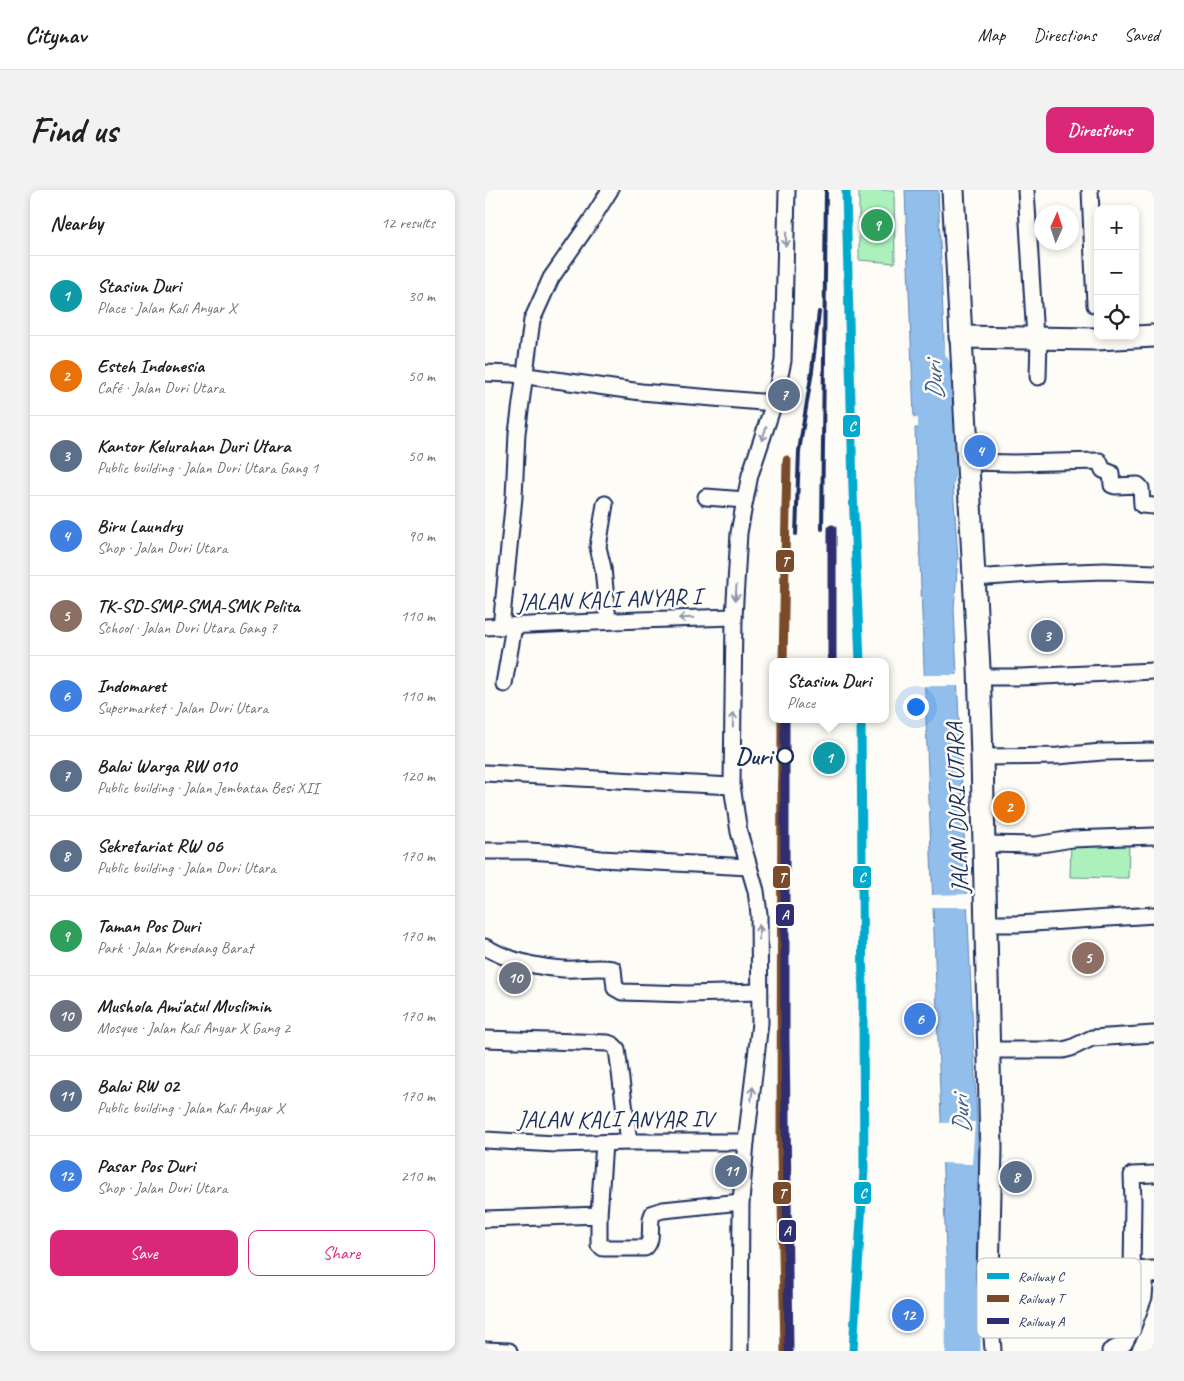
<!DOCTYPE html>
<meta charset="utf-8">
<style>
:root{--surface:#fff;--page:#f2f2f2;--text:#202124;--muted:#757577;--line:#e0e0e0;--accent:#db2777}
body{margin:0;font-family:Caveat,sans-serif;background:var(--page);color:var(--text)}
.controls{position:absolute;right:15px;top:15px;display:grid;overflow:hidden;border-radius:10px;box-shadow:0 2px 8px #0003}
.controls button{width:45px;height:45px;display:grid;place-items:center;padding:0;border:0;border-bottom:1px solid var(--line);background:var(--surface);color:var(--text);font:25px sans-serif}
.compass{position:absolute;left:549px;top:15px;width:45px;height:45px;border-radius:50%;background:var(--surface);box-shadow:0 2px 8px #0003;rotate:3deg}
.you{position:absolute;left:430px;top:516px;width:18px;height:18px;margin:-12px;border:4px solid #fff;border-radius:50%;background:#1a73e8;box-shadow:0 0 0 8px #1a73e833}
.badge{display:grid;place-items:center;width:32px;height:32px;border-radius:50%;background:var(--accent);color:#fff;font-size:16px;font-weight:700}
.pin{position:absolute;translate:-50% -50%;border:2px solid #fff;box-shadow:0 1px 5px #0006}
.popup{position:absolute;left:284px;top:468px;width:120px;height:65px;box-sizing:border-box;display:grid;place-content:center;border-radius:10px;background:var(--surface);filter:drop-shadow(0 1px 4px #0005);font-size:16px;white-space:nowrap;color:var(--muted)}
.popup b{font-size:19px;color:var(--text)}
.popup::after{content:'';position:absolute;left:50%;top:100%;margin-left:-10px;border:10px solid transparent;border-top-color:var(--surface)}
.list{margin:0;padding:0;list-style:none}
h2{display:flex;justify-content:space-between;align-items:center;height:65px;margin:0;padding:0 20px;font-size:21px}
h2 small{font-size:16px;font-weight:400;color:var(--muted)}
.list li{display:grid;grid-template-columns:32px 1fr auto;gap:15px;align-items:center;box-sizing:border-box;height:80px;padding:0 20px;border-top:1px solid var(--line)}
.list b{display:block;font-size:19px;white-space:nowrap}
.list p{margin:0;font-size:16px;white-space:nowrap;color:var(--muted)}
.list em{font-size:16px;font-style:normal;color:var(--muted)}
.actions{display:flex;gap:10px;padding:15px 20px}
.actions a{flex:1;padding:11px 0;border:1px solid var(--accent);border-radius:10px;text-align:center;font-size:18px;color:var(--accent)}
.actions .main{background:var(--accent);color:#fff}
.icon{flex:none;width:28px;height:28px;fill:none;stroke:currentColor;stroke-width:2;stroke-linecap:round;stroke-linejoin:round}
.map{position:relative;flex:none;width:669px;height:1161px;overflow:hidden;border-radius:10px}
header{display:flex;align-items:center;gap:30px;box-sizing:border-box;height:70px;padding:0 25px;background:var(--surface);border-bottom:1px solid var(--line)}
header strong{font-size:24px}
nav{display:flex;gap:28px;margin-inline-start:auto;font-size:18px}
.intro{display:flex;align-items:center;justify-content:space-between;box-sizing:border-box;height:120px;padding:0 30px}
h1{margin:0;font-size:35px}
.button{padding:12px 22px;border-radius:10px;background:var(--accent);color:#fff;font-size:18px;font-weight:700}
main{display:flex;gap:30px;padding:0 30px}
aside{flex:1;background:var(--surface);border-radius:10px;box-shadow:0 2px 8px #0003}
.map>svg:first-child{display:block}
.green{fill:#acf1bc;stroke:#64908d}
.water{fill:#92beeb;stroke:#6285b3}
.pier{fill:#fdfcf7}
.lines{fill:none;stroke-linecap:round;stroke-linejoin:round}
.river{stroke:#92beeb;stroke-width:35}
.street-casing{stroke:#1b2f5e;stroke-width:19}
.secondary-casing{stroke:#1b2f5e;stroke-width:25}
.street{stroke:#fdfcf7;stroke-width:15}
.secondary{stroke:#fdfcf7;stroke-width:21}
.rail{stroke:#1b2f5e;stroke-width:4}
.rail-1-casing{stroke:#fdfcf7;stroke-width:12}
.rail-2-casing{stroke:#fdfcf7;stroke-width:12}
.rail-3-casing{stroke:#fdfcf7;stroke-width:12}
.rail-1{stroke:#00a9ce;stroke-width:9}
.rail-2{stroke:#7a4b2a;stroke-width:9}
.rail-3{stroke:#2e2f70;stroke-width:9}
.oneway{stroke:#8c96aa}
.stop-dot{fill:#fdfcf7;stroke:#1b2f5e;stroke-width:2.5}
.labels{text-anchor:middle;dominant-baseline:central;stroke-width:5;stroke-linejoin:round;paint-order:stroke}
.street-label{font-size:24px;fill:#1b2f5e;stroke:#fdfcf7}
.stop-label{font-size:24px;font-weight:bold;fill:#1b2f5e;stroke:#fdfcf7;text-anchor:end}
.water-label{font-size:25px;font-style:italic;fill:#3f5a88;stroke:#fdfcf7}
.key{fill:#fdfcf7;stroke:#b9bec9;stroke-width:1}
.key-label{font-size:14px;fill:#1b2f5e}
.line-badge{stroke:#fdfcf7;stroke-width:2}
.badge-label{font-size:14px;text-anchor:middle;font-weight:bold;fill:#fff}
</style>
<header>
<strong>Citynav</strong>
<nav><a>Map</a><a>Directions</a><a>Saved</a></nav>
</header>
<div class="intro"><h1>Find us</h1><a class="button">Directions</a></div>
<main>
<aside>
<h2>Nearby<small>12 results</small></h2>
<ul class="list">
<li><span class="badge" style="background:#0f9aa8">1</span><div><b>Stasiun Duri</b><p>Place · Jalan Kali Anyar X</p></div><em>30 m</em></li>
<li><span class="badge" style="background:#e8710a">2</span><div><b>Esteh Indonesia</b><p>Café · Jalan Duri Utara</p></div><em>50 m</em></li>
<li><span class="badge" style="background:#5c6f8a">3</span><div><b>Kantor Kelurahan Duri Utara</b><p>Public building · Jalan Duri Utara Gang 1</p></div><em>50 m</em></li>
<li><span class="badge" style="background:#3f7fe0">4</span><div><b>Biru Laundry</b><p>Shop · Jalan Duri Utara</p></div><em>90 m</em></li>
<li><span class="badge" style="background:#8d6e63">5</span><div><b>TK-SD-SMP-SMA-SMK Pelita</b><p>School · Jalan Duri Utara Gang 7</p></div><em>110 m</em></li>
<li><span class="badge" style="background:#3f7fe0">6</span><div><b>Indomaret</b><p>Supermarket · Jalan Duri Utara</p></div><em>110 m</em></li>
<li><span class="badge" style="background:#5c6f8a">7</span><div><b>Balai Warga RW 010</b><p>Public building · Jalan Jembatan Besi XII</p></div><em>120 m</em></li>
<li><span class="badge" style="background:#5c6f8a">8</span><div><b>Sekretariat RW 06</b><p>Public building · Jalan Duri Utara</p></div><em>170 m</em></li>
<li><span class="badge" style="background:#2e9e5b">9</span><div><b>Taman Pos Duri</b><p>Park · Jalan Krendang Barat</p></div><em>170 m</em></li>
<li><span class="badge" style="background:#6b7280">10</span><div><b>Mushola Ami'atul Muslimin</b><p>Mosque · Jalan Kali Anyar X Gang 2</p></div><em>170 m</em></li>
<li><span class="badge" style="background:#5c6f8a">11</span><div><b>Balai RW 02</b><p>Public building · Jalan Kali Anyar X</p></div><em>170 m</em></li>
<li><span class="badge" style="background:#3f7fe0">12</span><div><b>Pasar Pos Duri</b><p>Shop · Jalan Duri Utara</p></div><em>210 m</em></li>
</ul>
<div class="actions"><a class="main">Save</a><a>Share</a></div>
</aside>
<div class="map">
<svg width="669" height="1161" viewBox="0 0 669 1161">
<rect width="100%" height="100%" fill="#fdfcf7"/>
<filter id="ink" filterUnits="userSpaceOnUse"><feTurbulence type="fractalNoise" baseFrequency=".02" numOctaves="2"/><feDisplacementMap in="SourceGraphic" scale="10" xChannelSelector="R" yChannelSelector="G"/><feConvolveMatrix kernelMatrix="1 2 1 2 8 2 1 2 1" color-interpolation-filters="sRGB"/></filter>
<g filter="url(#ink)">
<g class="green">
<polygon points="374,0 409,0 410,73 374,70"/>
<polygon points="586,651 644,652 643,688 585,687"/>
</g>
<g class="water">
<polygon points="420,0 453,0 462,226 429,227"/>
<polygon points="430,238 464,238 473,369 469,418 499,1089 462,1088"/>
</g>
<g class="pier">
<rect x="438" y="485" width="35" height="11"/>
<polygon points="484,704 485,717 446,717 446,705"/>
<polygon points="490,932 487,974 456,973 454,933"/>
</g>
<g class="lines">
<g class="river">
<polyline points="448,178 453,286"/>
<polyline points="478,1161 479,1042"/>
</g>
<defs>
<g id="street">
<polyline points="541,0 550,148"/>
<polyline points="605,0 610,115"/>
<polyline points="0,183 28,184 156,202 289,213"/>
<polyline points="553,187 554,148"/>
<polyline points="482,272 529,273 614,271 618,280 626,283 627,295 630,296 653,295 656,298 657,315 669,316"/>
<polyline points="221,307 260,310"/>
<polyline points="120,314 113,357 118,378 123,431"/>
<polyline points="489,388 561,383 620,381 669,383"/>
<polyline points="0,437 154,430 249,427"/>
<polyline points="16,437 29,307 32,243 47,130 66,88 105,32 125,0"/>
<polyline points="494,487 536,487 669,481"/>
<polyline points="19,494 29,436"/>
<polyline points="497,567 573,566 617,562 669,561"/>
<polyline points="0,583 247,596"/>
<polyline points="499,654 551,655 587,649 669,646"/>
<polyline points="0,661 44,661 73,663 116,669 264,677"/>
<polyline points="501,734 534,734 669,725"/>
<path d="M0 757C24 771 50 777 78 779 94 780 112 776 128 779L130 798 137 802 203 804 274 802"/>
<polyline points="0,849 123,853 128,855 132,859 144,952"/>
<polyline points="504,860 578,860 586,858 607,848 669,844"/>
<polyline points="0,950 71,954 144,952 261,952"/>
<polyline points="114,1025 119,953"/>
<path d="M0 1029 114 1025V1055L118 1058H160C170 1049 162 1035 168 1023L178 1020 256 1012"/>
<polyline points="647,1083 648,1011 647,985 669,984"/>
<polyline points="503,1088 508,1161"/>
<polyline points="0,1160 24,1161"/>
<polyline points="255,1161 256,1012 261,952 275,833 274,724 271,701 254,642 247,596 249,427 254,343 260,310 265,285 289,213 298,171 302,0"/>
<polyline points="625,1161 639,1154 647,1139 659,1107 661,1083"/>
</g>
<g id="secondary">
<polyline points="468,0 494,478 497,567 506,959 503,1088 669,1082"/>
<polyline points="475,147 612,149 669,146"/>
</g>
</defs>
<use href="#street" class="street-casing"/>
<use href="#secondary" class="secondary-casing"/>
<use href="#street" class="street"/>
<use href="#secondary" class="secondary"/>
<g class="rail">
<polyline points="337,339 341,0"/>
<polyline points="311,344 314,261 327,181 334,122"/>
</g>
<defs>
<g id="rail-1">
<polyline points="361,0 368,300 375,472"/>
<polyline points="368,1161 379,979 376,529"/>
</g>
<g id="rail-2">
<polyline points="298,472 302,270"/>
<polyline points="297,529 296,961 300,1161"/>
</g>
<g id="rail-3">
<polyline points="347,339 347,472"/>
<polyline points="300,529 300,848 304,1161"/>
</g>
</defs>
<use href="#rail-1" class="rail-1-casing"/>
<use href="#rail-2" class="rail-2-casing"/>
<use href="#rail-3" class="rail-3-casing"/>
<use href="#rail-1" class="rail-1"/>
<use href="#rail-2" class="rail-2"/>
<use href="#rail-3" class="rail-3"/>
</g>
<defs><path id="oneway-shaft" d="M-6 0H5M1.5-3L5.5 0L1.5 3" fill="none" stroke-width="1.6" stroke-linecap="round" stroke-linejoin="round" transform="scale(1.25)"/></defs>
<g class="oneway">
<use href="#oneway-shaft" transform="translate(301 49) rotate(91)"/>
<use href="#oneway-shaft" transform="translate(279 244) rotate(108)"/>
<use href="#oneway-shaft" transform="translate(251 403) rotate(93)"/>
<use href="#oneway-shaft" transform="translate(201 428) rotate(178)"/>
<use href="#oneway-shaft" transform="translate(248 530) rotate(-89)"/>
<use href="#oneway-shaft" transform="translate(274 742) rotate(-90)"/>
<use href="#oneway-shaft" transform="translate(267 904) rotate(-83)"/>
</g>
</g>
<circle class="stop-dot" cx="300" cy="566" r="8"/>
<g class="labels">
<g class="street-label">
<text transform="translate(124 409) rotate(-2)">JALAN KALI ANYAR I</text>
<text transform="translate(472 618) rotate(-92)">JALAN DURI UTARA</text>
<text x="130" y="929">JALAN KALI ANYAR IV</text>
</g>
<g class="stop-label">
<text x="287" y="566">Duri</text>
</g>
<g class="water-label">
<text transform="translate(449 191) rotate(-93)">Duri</text>
<text transform="translate(476 925) rotate(-94)">Duri</text>
</g>
</g>
<rect x="492" y="1068" width="164" height="80" rx="8" class="key"/>
<rect x="502" y="1083" width="22" height="6" fill="#00a9ce"/>
<rect x="502" y="1105" width="22" height="7" fill="#7a4b2a"/>
<rect x="502" y="1128" width="22" height="6" fill="#2e2f70"/>
<g class="key-label">
<text x="533" y="1091">Railway C</text>
<text x="533" y="1113">Railway T</text>
<text x="533" y="1136">Railway A</text>
</g>
<g class="line-badge">
<rect x="357" y="224" width="19" height="24" rx="5" fill="#00a9ce"/>
<rect x="290" y="359" width="20" height="24" rx="5" fill="#7a4b2a"/>
<rect x="287" y="675" width="19" height="24" rx="5" fill="#7a4b2a"/>
<rect x="367" y="675" width="20" height="24" rx="5" fill="#00a9ce"/>
<rect x="290" y="713" width="20" height="24" rx="5" fill="#2e2f70"/>
<rect x="287" y="991" width="20" height="24" rx="5" fill="#7a4b2a"/>
<rect x="368" y="991" width="19" height="24" rx="5" fill="#00a9ce"/>
<rect x="293" y="1029" width="19" height="24" rx="5" fill="#2e2f70"/>
</g>
<g class="badge-label">
<text x="367" y="241">C</text>
<text x="300" y="376">T</text>
<text x="297" y="692">T</text>
<text x="377" y="692">C</text>
<text x="300" y="729">A</text>
<text x="297" y="1008">T</text>
<text x="378" y="1008">C</text>
<text x="302" y="1045">A</text>
</g>
</svg>
<div class="controls">
<button>+</button>
<button>−</button>
<button><svg class="icon" aria-label="locate" viewBox="0 0 24 24"><circle cx="12" cy="12" r="6"/><path d="M12 2v4M12 18v4M2 12h4M18 12h4"/></svg></button>
</div>
<svg class="compass" viewBox="-18 -18 36 36"><path d="M0-13l5 13h-10z" fill="#e53935"/><path d="M0 13l5-13h-10z" fill="#757577"/></svg>
<div class="you"></div>
<div class="pin badge" style="left:344px;top:568px;background:#0f9aa8">1</div>
<div class="popup"><b>Stasiun Duri</b>Place</div>
<div class="pin badge" style="left:524px;top:617px;background:#e8710a">2</div>
<div class="pin badge" style="left:562px;top:446px;background:#5c6f8a">3</div>
<div class="pin badge" style="left:495px;top:261px;background:#3f7fe0">4</div>
<div class="pin badge" style="left:603px;top:768px;background:#8d6e63">5</div>
<div class="pin badge" style="left:435px;top:829px;background:#3f7fe0">6</div>
<div class="pin badge" style="left:299px;top:205px;background:#5c6f8a">7</div>
<div class="pin badge" style="left:531px;top:987px;background:#5c6f8a">8</div>
<div class="pin badge" style="left:392px;top:35px;background:#2e9e5b">9</div>
<div class="pin badge" style="left:30px;top:788px;background:#6b7280">10</div>
<div class="pin badge" style="left:246px;top:981px;background:#5c6f8a">11</div>
<div class="pin badge" style="left:423px;top:1125px;background:#3f7fe0">12</div>
</div>
</main>
